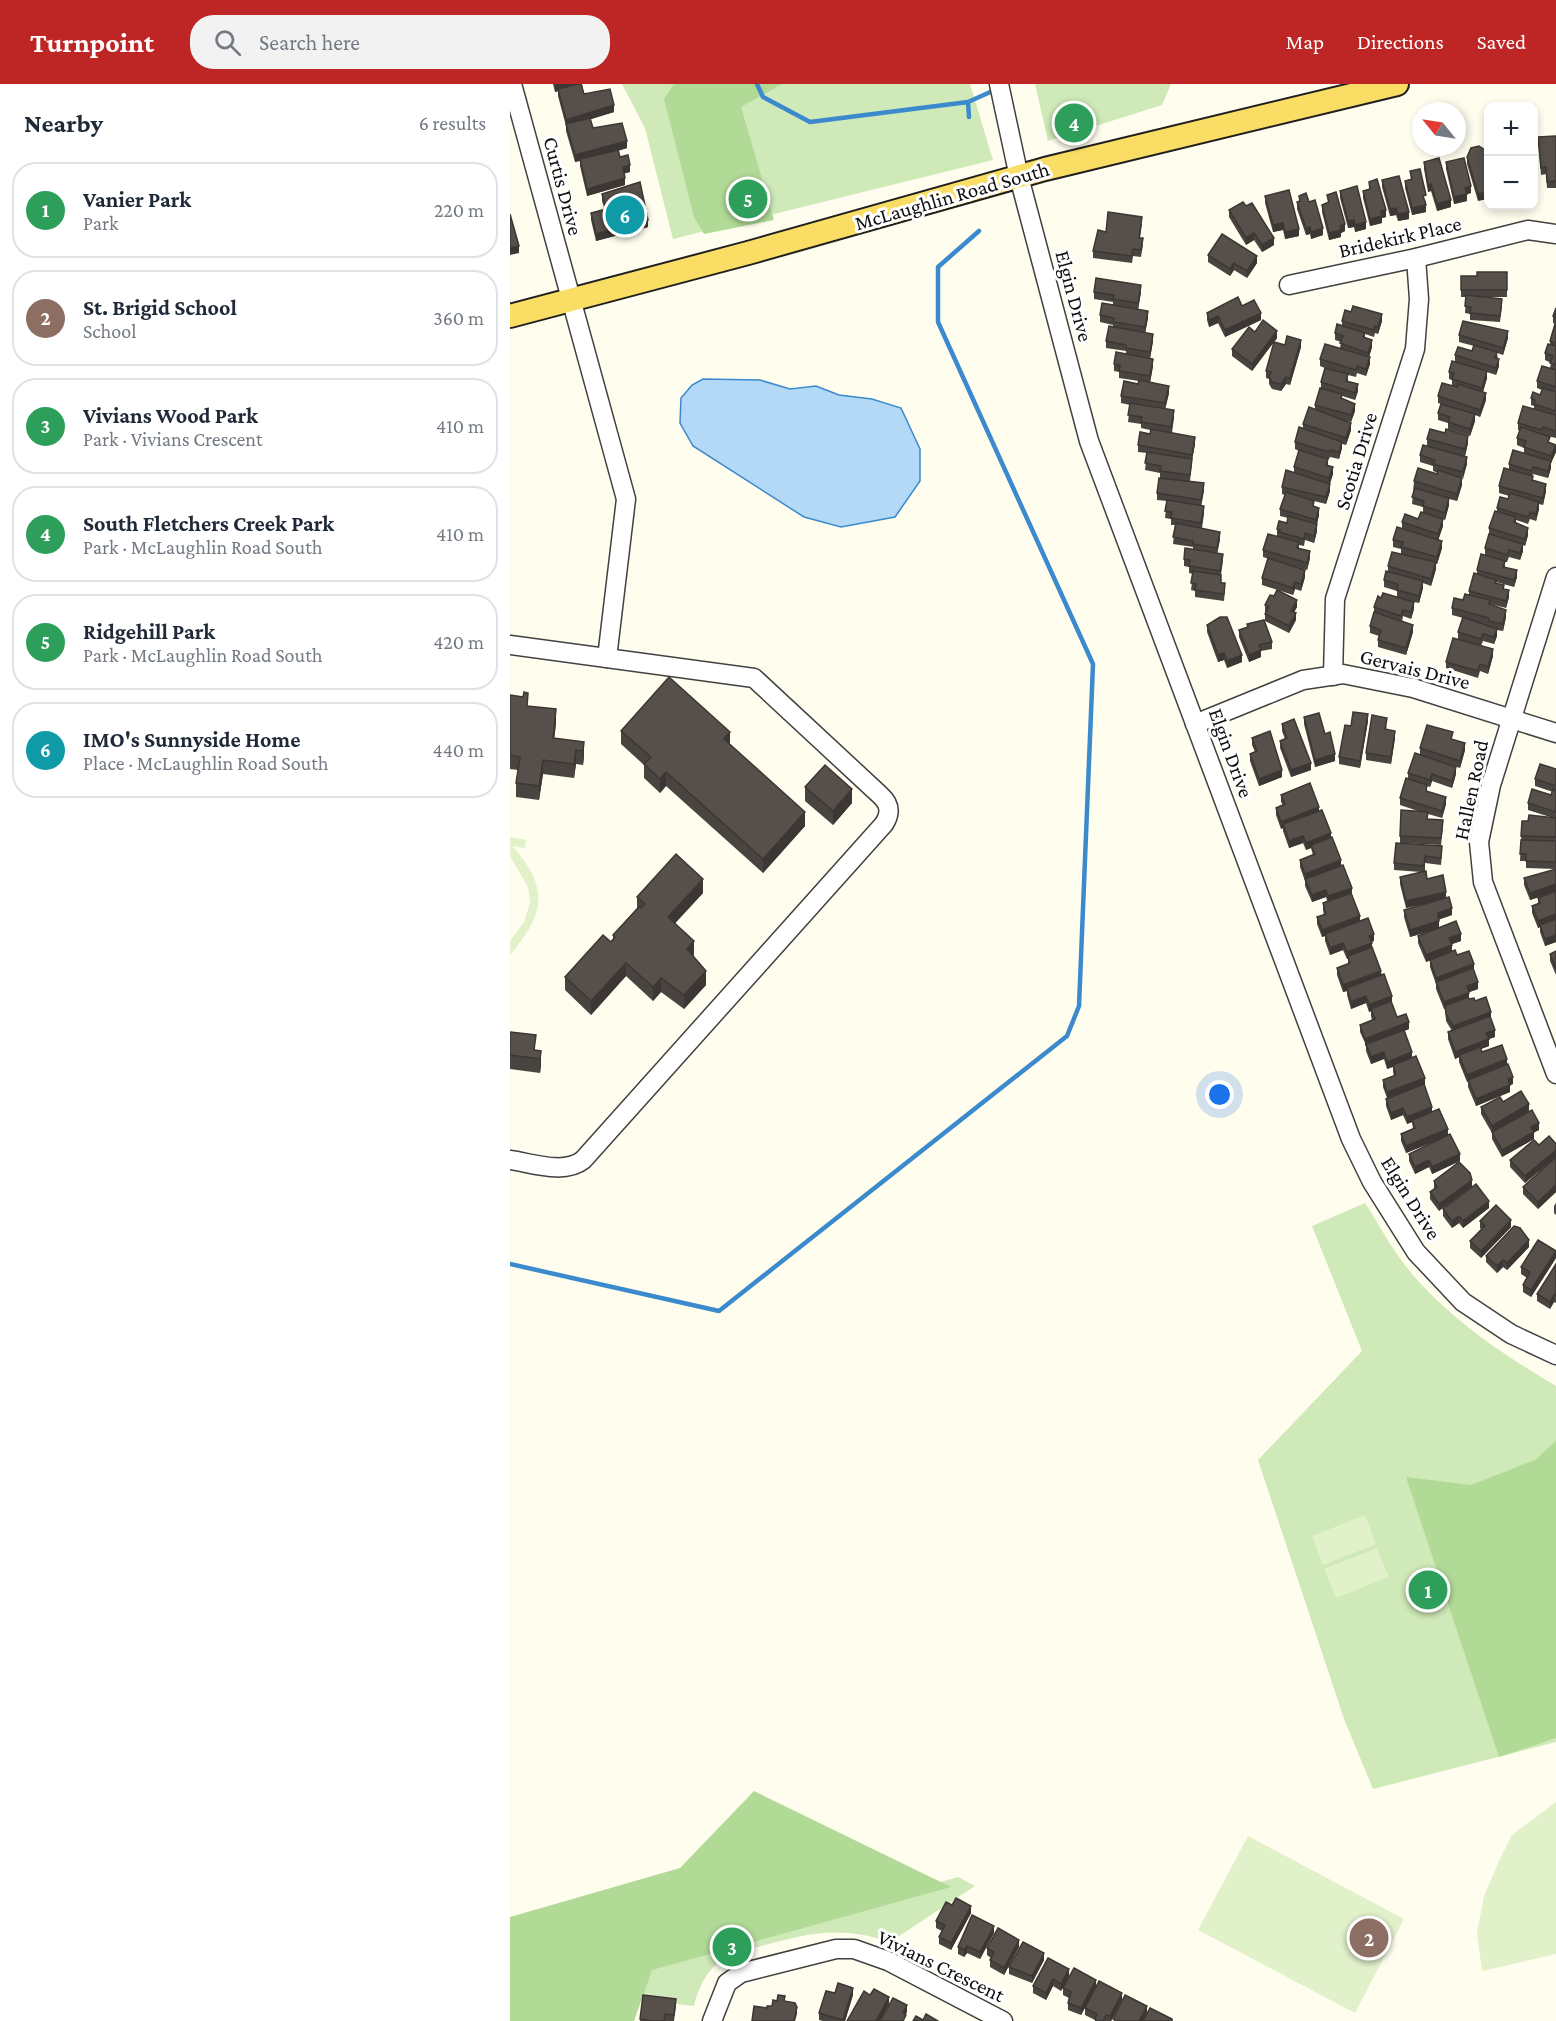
<!DOCTYPE html>
<meta charset="utf-8">
<style>
:root{--surface:#fff;--page:#f2f2f3;--text:#1f2937;--muted:#747a83;--line:#e0e1e3;--accent:#be2625}
body{margin:0;font-family:"Crimson Pro",serif;background:var(--page);color:var(--text)}
.controls{position:absolute;right:18px;top:18px;display:grid;overflow:hidden;border-radius:12px;box-shadow:0 3px 9px #0003}
.controls button{width:54px;height:54px;display:grid;place-items:center;padding:0;border:0;border-bottom:2px solid var(--line);background:var(--surface);color:var(--text);font:30px sans-serif}
.compass{position:absolute;left:902px;top:18px;width:54px;height:54px;border-radius:50%;background:var(--surface);box-shadow:0 3px 9px #0003;rotate:300deg}
.you{position:absolute;left:710px;top:1011px;width:21px;height:21px;margin:-15px;border:4px solid #fff;border-radius:50%;background:#1a73e8;box-shadow:0 0 0 9px #1a73e833}
.badge{display:grid;place-items:center;width:39px;height:39px;border-radius:50%;background:var(--accent);color:#fff;font-size:20px;font-weight:700}
.pin{position:absolute;translate:-50% -50%;border:3px solid #fff;box-shadow:0 2px 6px #0006}
.list{margin:0;padding:0;list-style:none}
h2{display:flex;justify-content:space-between;align-items:center;height:78px;margin:0;padding:0 24px;font-size:26px}
h2 small{font-size:20px;font-weight:400;color:var(--muted)}
.list li{display:grid;grid-template-columns:39px 1fr auto;gap:18px;align-items:center;box-sizing:border-box;height:96px;margin:0 12px 12px;padding:0 12px;border:2px solid var(--line);border-radius:24px}
.list b{display:block;font-size:22px;white-space:nowrap}
.list p{margin:0;font-size:20px;white-space:nowrap;color:var(--muted)}
.list em{font-size:20px;font-style:normal;color:var(--muted)}
.icon{flex:none;width:33px;height:33px;fill:none;stroke:currentColor;stroke-width:2;stroke-linecap:round;stroke-linejoin:round}
.map{position:relative;flex:none;width:1046px;height:1937px;overflow:hidden}
header{display:flex;align-items:center;gap:36px;box-sizing:border-box;height:84px;padding:0 30px;background:var(--accent);color:#fff}
header strong{font-size:28px}
nav{display:flex;gap:33px;margin-inline-start:auto;font-size:21px}
.search{width:420px;height:54px;background:var(--page);display:flex;align-items:center;gap:15px;box-sizing:border-box;padding:0 21px;border-radius:24px;color:var(--muted);font-size:22px}
main{display:flex}
aside{flex:1;background:var(--surface)}
.map>svg:first-child{display:block}
.green{fill:#cfe9b8}
.forest{fill:#b1da97}
.pitch{fill:#e1f1ca}
.water{fill:#b3d9f6;stroke:#3a8acd;stroke-width:1.5}
.lines{fill:none;stroke-linecap:round;stroke-linejoin:round}
.stream{stroke:#3a8acd;stroke-width:4.5}
.minor-casing{stroke:#414141;stroke-width:21}
.major-casing{stroke:#1f1f1f;stroke-width:26}
.minor{stroke:#fff;stroke-width:18}
.major{stroke:#f9dd65;stroke-width:22}
.wall{fill:#4a4440}
.shaded-wall{fill:#3c3734}
.building{fill:#564f4a;stroke:#3c3734;stroke-width:1.5}
.labels{text-anchor:middle;dominant-baseline:central;stroke-width:6;stroke-linejoin:round;paint-order:stroke}
.street-label{font-size:21px;fill:#0e0e0e;stroke:#fff}
</style>
<header>
<strong>Turnpoint</strong>
<div class="search"><svg class="icon" aria-label="search" viewBox="0 0 24 24"><circle cx="10" cy="10" r="6"/><path d="M15 15l6 6"/></svg>Search here</div>
<nav><a>Map</a><a>Directions</a><a>Saved</a></nav>
</header>
<main>
<aside>
<h2>Nearby<small>6 results</small></h2>
<ul class="list">
<li><span class="badge" style="background:#2e9e5b">1</span><div><b>Vanier Park</b><p>Park</p></div><em>220 m</em></li>
<li><span class="badge" style="background:#8d6e63">2</span><div><b>St. Brigid School</b><p>School</p></div><em>360 m</em></li>
<li><span class="badge" style="background:#2e9e5b">3</span><div><b>Vivians Wood Park</b><p>Park · Vivians Crescent</p></div><em>410 m</em></li>
<li><span class="badge" style="background:#2e9e5b">4</span><div><b>South Fletchers Creek Park</b><p>Park · McLaughlin Road South</p></div><em>410 m</em></li>
<li><span class="badge" style="background:#2e9e5b">5</span><div><b>Ridgehill Park</b><p>Park · McLaughlin Road South</p></div><em>420 m</em></li>
<li><span class="badge" style="background:#0f9aa8">6</span><div><b>IMO's Sunnyside Home</b><p>Place · McLaughlin Road South</p></div><em>440 m</em></li>
</ul>
</aside>
<div class="map">
<svg width="1046" height="1937" viewBox="0 0 1046 1937">
<rect width="100%" height="100%" fill="#fffdee"/>
<g class="green">
<polygon points="112,0 460,0 483,76 163,155 135,44"/>
<polygon points="525,0 661,0 652,21 538,57"/>
<path d="M855 1119C869 1141 882 1165 898 1185 939 1235 991 1269 1046 1302V1658L863 1705 834 1635 748 1376 852 1267 802 1142Z"/>
<path d="M448 1793 465 1802 380 1858C319 1837 283 1855 224 1869 200 1880 190 1898 184 1922L107 1913 0 1937V1919Z"/>
</g>
<g class="forest">
<polygon points="164,0 272,0 231,23 264,136 194,150 184,133 154,15"/>
<polygon points="1046,1357 1046,1654 989,1673 896,1393 961,1401 1025,1376"/>
<polygon points="244,1707 441,1803 142,1886 124,1937 0,1937 0,1833 170,1784"/>
</g>
<g class="pitch">
<path d="M0 753 16 756 15 764 2 762C40 804 35 830 0 871V857L14 838 20 819 18 803 0 772Z"/>
<polygon points="855,1431 866,1460 813,1481 802,1452"/>
<polygon points="867,1464 879,1493 826,1514 814,1485"/>
<polygon points="1046,1718 1046,1870 972,1887 967,1849 974,1812 989,1777 1002,1751"/>
<polygon points="738,1752 894,1835 845,1929 688,1846"/>
</g>
<polygon class="water" points="193,295 250,296 280,305 306,302 329,311 362,315 391,324 410,365 410,397 385,433 331,443 294,433 183,362 170,339 171,314 182,301"/>
<g class="lines">
<g class="stream">
<polyline points="247,0 253,13 300,38 458,18 487,5"/>
<polyline points="458,18 459,33"/>
<polyline points="0,1180 209,1227 557,952 569,922 583,580 428,238 428,183 469,147"/>
</g>
<defs>
<g id="minor">
<polyline points="2,0 116,415 97,574"/>
<polyline points="489,0 509,93 579,357 841,1055 862,1098 906,1168 953,1218 1001,1250 1046,1271"/>
<polyline points="779,201 906,174 1018,146 1046,150"/>
<polyline points="1046,493 981,701 969,758 973,798 1046,990"/>
<path d="M0 561 244 594 370 711C380 720 381 729 374 740L73 1076C54 1091 22 1079 0 1076"/>
<polyline points="823,592 825,515 905,265 909,215 906,174"/>
<polyline points="685,640 793,596 833,590 903,604 1046,649"/>
<polyline points="202,1937 217,1899 231,1889 326,1865 344,1865 378,1877 493,1937"/>
</g>
<polyline id="major" points="0,232 238,169 535,85 887,0"/>
</defs>
<use href="#minor" class="minor-casing"/>
<use href="#major" class="major-casing"/>
<use href="#minor" class="minor"/>
<use href="#major" class="major"/>
</g>
<g class="wall">
<polygon points="43,0 72,0 74,10 104,28 80,35 83,44 117,64 108,67 110,73 120,88 114,89 115,101 77,112 70,82 70,77 65,78 56,47 56,42 48,12 48,7 45,8"/>
<polygon points="1046,52 1046,104 1037,104 1036,90 1031,91 1028,53"/>
<polygon points="1023,62 1027,90 1027,97 1023,97"/>
<polygon points="975,66 968,117 957,80 957,73"/>
<polygon points="914,78 941,123 927,127 921,107 918,108 914,85"/>
<polygon points="936,78 961,109 957,110 957,117 944,120 936,85"/>
<polygon points="900,87 916,118 915,118 916,128 902,131 895,104 895,97 901,96"/>
<polygon points="872,96 899,135 888,137 886,131 880,132 872,103"/>
<polygon points="859,98 876,133 872,134 872,139 860,142 853,114 853,107 859,106"/>
<polygon points="830,107 856,145 845,148 844,143 838,144 830,114"/>
<polygon points="92,110 138,143 86,157 81,136 81,129 95,126 92,117"/>
<polygon points="817,111 835,147 831,149 831,153 819,156 812,128 812,121 818,119"/>
<polygon points="755,112 789,152 775,155 773,146 763,148 755,119"/>
<polygon points="789,112 799,118 813,151 801,155 800,150 796,151 787,125 787,118 789,117"/>
<polygon points="736,122 764,161 752,168 744,156 736,161 719,133 719,126"/>
<polygon points="632,140 630,154 633,161 631,173 623,172 622,179 583,174 583,167 596,148"/>
<polygon points="698,171 747,179 737,194 724,186 720,192 698,178"/>
<polygon points="997,188 997,213 972,213 992,222 990,238 960,236 960,230 955,229 956,213 951,213 951,192 967,192"/>
<polygon points="584,208 631,208 628,225 638,234 635,249 643,257 640,274 643,282 640,298 659,309 655,325 664,333 662,349 685,360 682,376 680,397 694,406 691,422 694,429 692,444 710,455 707,469 713,477 711,491 711,499 715,506 714,517 685,513 685,507 681,506 683,490 679,489 679,483 674,482 674,475 683,465 683,463 663,460 665,441 661,441 661,435 655,434 657,417 647,416 647,409 650,394 650,389 635,386 637,369 628,368 628,361 640,350 640,346 631,344 631,340 618,338 620,321 611,319 611,312 628,300 629,297 609,294 609,288 604,287 604,280 616,270 616,267 596,264 596,257 603,243 603,241 590,238 590,231 603,221 603,218 584,215"/>
<polygon points="732,222 751,236 715,253 708,239 699,243 697,236 697,229"/>
<polygon points="1046,224 1046,354 1033,351 1040,359 1046,368 1041,379 1041,384 1038,394 1023,390 1022,392 1023,396 1036,407 1033,421 1029,420 1029,425 1026,437 1020,435 1018,440 1006,436 1006,438 1018,451 1015,462 1013,461 1013,467 1010,476 999,473 997,478 995,478 995,483 1007,493 1004,503 986,498 994,505 999,513 996,524 980,520 996,533 993,547 987,546 987,552 984,560 973,557 971,562 983,572 978,590 970,587 968,594 936,584 936,578 948,555 948,548 953,534 942,531 942,524 959,511 959,507 967,490 967,486 975,471 975,464 979,450 979,444 987,427 987,424 998,415 999,412 989,409 989,402 999,386 999,380 1014,369 1014,364 1007,361 1007,354 1010,347 1008,346 1008,339 1024,325 1024,322 1021,321 1021,314 1030,311 1032,306 1027,304 1027,297 1040,284 1041,279 1035,276 1035,269 1040,261 1040,257 1045,240 1043,239 1043,232"/>
<polygon points="832,237 872,237 868,250 865,249 864,253 855,250 855,253 862,263 859,273 860,280 856,292 847,289 846,293 838,291 838,297 848,307 845,316 832,312 832,314 845,327 841,338 830,335 841,346 836,361 832,360 832,364 829,375 820,373 819,375 818,375 818,381 823,390 820,400 820,407 816,420 804,417 804,423 809,431 807,440 807,447 804,459 795,456 794,462 789,461 789,464 800,474 797,486 753,473 753,466 767,452 767,445 777,439 778,434 770,432 770,425 775,411 772,410 772,403 784,388 784,383 789,367 785,365 785,358 793,344 793,340 805,325 805,321 811,304 811,298 815,284 810,282 810,275 830,264 831,258 825,256 825,249 832,241"/>
<polygon points="745,248 767,254 742,287 722,272 722,265"/>
<polygon points="949,251 998,254 993,271 987,269 989,282 986,291 977,288 977,294 973,308 976,316 970,333 965,331 965,337 960,352 938,345 938,339 928,336 928,329 931,320 928,319 928,312 942,302 942,296 939,295 939,288 959,282 945,278 945,271 962,267 964,262 949,258"/>
<polygon points="775,261 791,263 780,301 776,300 771,307 762,305 759,300 759,295 756,294 756,287"/>
<polygon points="917,355 958,359 955,372 957,380 952,395 952,401 947,417 939,415 939,421 935,436 933,435 933,442 928,456 932,464 927,480 926,480 926,485 921,502 913,499 913,504 909,519 896,516 904,525 901,535 893,532 892,538 903,548 896,571 868,563 868,556 869,552 860,549 860,542 864,528 864,523 871,514 887,513 887,507 874,503 874,496 878,487 878,482 891,470 891,465 883,463 883,456 892,445 892,438 908,435 913,429 913,423 902,420 904,397 927,390 928,389 923,387 923,382 910,378 910,371 917,362"/>
<polygon points="795,493 791,507 785,505 783,511 752,501 752,494"/>
<polygon points="755,521 787,523 784,528 786,536 779,549 755,537"/>
<polygon points="737,540 762,558 762,565 751,567 751,573 739,578 729,553 729,546 737,543"/>
<polygon points="697,541 732,578 717,584 714,576 708,578 697,548"/>
<polygon points="0,611 46,639 44,654 74,658 74,672 73,681 66,680 64,694 33,690 29,716 6,713 6,699 8,686 0,685"/>
<polygon points="794,633 815,650 825,677 805,683 794,640"/>
<polygon points="858,637 850,684 829,680 829,673 841,642"/>
<polygon points="772,640 801,686 781,693 770,664 770,657 775,655 772,647"/>
<polygon points="877,641 876,645 885,654 881,680 856,676 856,669"/>
<polygon points="111,647 220,660 295,742 253,789 156,702 150,709 134,694 134,681 111,660"/>
<polygon points="742,654 772,693 749,702 740,677 740,670 745,668 742,661"/>
<polygon points="943,656 955,666 950,684 910,671 910,664"/>
<polygon points="1046,685 1046,858 1035,862 1030,848 1030,843 1028,844 1022,829 1022,822 1028,820 1028,814 1036,811 1020,816 1014,801 1014,794 1046,785 1016,784 1016,777 1010,777 1012,737 1018,737 1040,733 1018,726 1018,719 1041,711 1043,708 1025,702 1025,695"/>
<polygon points="898,689 946,690 942,704 922,697 920,703 917,702 917,707 936,720 932,734 918,730 918,735 933,743 931,761 890,759 890,752 911,728 890,721 890,714 898,695"/>
<polygon points="295,703 342,719 323,741 295,717"/>
<polygon points="771,711 809,727 821,753 842,810 850,837 864,857 861,858 862,863 887,933 899,945 894,947 902,974 915,1001 922,1028 938,1052 950,1077 922,1090 919,1083 905,1090 899,1077 899,1070 930,1055 896,1069 891,1057 891,1050 903,1045 902,1038 897,1040 893,1031 881,1036 876,1022 876,1015 877,1014 873,1003 873,996 884,992 883,988 883,983 877,985 874,975 861,980 856,967 856,961 850,948 850,941 862,936 861,932 861,927 859,928 856,919 841,925 837,911 837,907 833,908 827,891 827,884 838,880 838,875 837,875 833,866 820,871 815,857 815,852 812,853 807,840 807,833 814,831 813,826 813,819 817,817 816,813 802,818 795,802 795,797 790,783 790,776 803,771 801,764 796,766 793,759 779,764 773,747 773,744 771,745 766,731 766,724 773,721 771,718"/>
<polygon points="932,769 931,781 915,779 915,788 917,795 936,814 942,831 929,835 929,844 951,857 942,860 942,868 964,886 968,905 959,908 959,915 965,917 981,935 985,953 979,955 979,962 971,965 972,968 997,980 1003,1000 1000,1001 1000,1008 966,1022 958,1003 958,997 957,998 949,978 949,973 945,975 938,955 938,948 942,947 936,937 935,925 934,925 926,905 926,900 920,883 920,876 916,878 908,859 908,852 921,847 900,853 894,833 894,826 919,819 896,824 890,800 890,793 911,788 884,786 884,779"/>
<polygon points="193,809 165,839 184,871 183,872 196,901 174,925 151,908 143,917 116,892 81,931 55,906 55,893 103,855 103,851 127,824 127,813"/>
<polygon points="1046,861 1046,891 1040,877 1040,870 1046,868"/>
<polygon points="0,948 26,966 31,967 31,981 30,989 0,985"/>
<polygon points="993,1018 1019,1027 1029,1046 1024,1048 1024,1055 992,1073 982,1055 982,1049 971,1030 971,1023"/>
<polygon points="1039,1052 1046,1060 1046,1108 1028,1125 1013,1110 1013,1103 1042,1076 1015,1099 1000,1083 1000,1076 1024,1056 1029,1061"/>
<polygon points="949,1078 929,1127 920,1115 920,1108 924,1105 924,1097"/>
<polygon points="1046,1119 1046,1131 1044,1129 1044,1122"/>
<polygon points="979,1124 953,1144 949,1139 942,1144 933,1132 933,1125"/>
<polygon points="970,1137 1001,1143 971,1174 960,1164 960,1157 971,1145 970,1144"/>
<polygon points="1019,1163 997,1186 993,1183 987,1189 976,1178 976,1172"/>
<polygon points="1046,1174 1021,1213 1013,1208 1013,1201 1017,1194 1011,1190 1011,1183"/>
<polygon points="1046,1180 1046,1219 1044,1218 1040,1225 1027,1217 1027,1210"/>
<polygon points="461,1829 441,1866 429,1860 429,1853 432,1847 426,1844 426,1837"/>
<polygon points="484,1849 470,1875 457,1869 454,1873 448,1870 448,1863"/>
<polygon points="509,1863 494,1891 480,1883 480,1876 481,1874 477,1871 477,1864"/>
<polygon points="538,1874 559,1892 551,1907 543,1902 536,1916 523,1909 523,1902"/>
<polygon points="534,1876 522,1899 499,1890 499,1883"/>
<polygon points="586,1903 571,1931 558,1926 558,1919 559,1914 553,1911 553,1904"/>
<polygon points="325,1909 343,1911 335,1937 313,1937 309,1936 309,1929"/>
<polygon points="133,1911 166,1922 164,1937 130,1937"/>
<polygon points="612,1916 601,1937 585,1937 585,1936 575,1931 575,1924"/>
</g>
<g class="shaded-wall">
<polygon points="49,0 72,0 45,8 45,1"/>
<polygon points="104,21 104,28 56,43 56,36"/>
<polygon points="117,57 117,64 65,78 65,71"/>
<polygon points="120,81 120,88 113,90 113,83"/>
<polygon points="115,94 115,101 77,112 77,105"/>
<polygon points="921,100 921,107 918,108 918,101"/>
<polygon points="961,102 961,109 957,110 957,117 944,120 944,113 955,104"/>
<polygon points="978,108 978,115 968,117 968,110"/>
<polygon points="941,116 941,123 927,127 927,120"/>
<polygon points="916,121 916,128 902,131 902,124"/>
<polygon points="886,124 886,131 880,132 880,125"/>
<polygon points="876,126 876,133 872,134 872,139 860,142 860,135 871,127"/>
<polygon points="899,128 899,135 888,137 888,130"/>
<polygon points="138,136 138,143 86,157 86,150"/>
<polygon points="844,136 844,143 838,144 838,137"/>
<polygon points="856,138 856,145 845,148 845,141"/>
<polygon points="773,139 773,146 763,148 763,141"/>
<polygon points="835,140 835,147 831,149 831,153 819,156 819,149 830,142"/>
<polygon points="800,143 800,150 796,151 796,144"/>
<polygon points="813,144 813,151 801,155 801,148"/>
<polygon points="789,145 789,152 775,155 775,148"/>
<polygon points="744,149 744,156 736,161 736,154"/>
<polygon points="764,154 764,161 752,168 752,161"/>
<polygon points="9,162 9,169 0,171 0,164"/>
<polygon points="747,172 747,179 737,194 737,187"/>
<polygon points="724,179 724,186 720,192 720,185"/>
<polygon points="631,201 631,208 628,226 628,219"/>
<polygon points="638,227 638,234 635,250 635,243"/>
<polygon points="751,229 751,236 715,253 715,246"/>
<polygon points="872,230 872,237 868,250 868,243"/>
<polygon points="708,232 708,239 699,243 699,236"/>
<polygon points="767,247 767,254 742,287 742,280"/>
<polygon points="998,247 998,254 993,271 993,264"/>
<polygon points="643,250 643,257 640,275 640,268"/>
<polygon points="791,256 791,263 780,301 780,294"/>
<polygon points="862,256 862,263 858,276 858,269"/>
<polygon points="860,273 860,280 856,292 856,285"/>
<polygon points="643,275 643,282 640,299 640,292"/>
<polygon points="989,275 989,282 986,291 986,284"/>
<polygon points="977,287 977,294 972,311 972,304"/>
<polygon points="776,293 776,300 771,307 771,300"/>
<polygon points="848,300 848,307 845,316 845,309"/>
<polygon points="659,302 659,309 655,326 655,319"/>
<polygon points="976,309 976,316 970,333 970,326"/>
<polygon points="845,320 845,327 841,338 841,331"/>
<polygon points="664,326 664,333 661,350 661,343"/>
<polygon points="965,330 965,337 960,352 960,345"/>
<polygon points="841,339 841,346 836,361 836,354"/>
<polygon points="958,352 958,359 955,372 955,365"/>
<polygon points="685,353 685,360 682,376 680,398 682,371"/>
<polygon points="832,358 832,364 829,375 829,368"/>
<polygon points="1046,361 1046,368 1041,379 1041,372"/>
<polygon points="957,373 957,380 953,395 953,388"/>
<polygon points="1041,377 1041,384 1038,394 1038,387"/>
<polygon points="823,383 823,390 819,401 819,394"/>
<polygon points="952,394 952,401 947,417 947,410"/>
<polygon points="694,399 694,406 691,423 691,416"/>
<polygon points="820,400 820,407 816,420 816,413"/>
<polygon points="1036,400 1036,407 1033,421 1033,414"/>
<polygon points="939,414 939,421 935,436 935,429"/>
<polygon points="1029,418 1029,425 1026,437 1026,430"/>
<polygon points="694,422 694,429 691,446 691,439"/>
<polygon points="809,424 809,431 806,443 806,436"/>
<polygon points="933,435 933,442 928,457 928,450"/>
<polygon points="807,440 807,447 804,459 804,452"/>
<polygon points="1018,444 1018,451 1015,462 1015,455"/>
<polygon points="710,448 710,455 707,471 707,464"/>
<polygon points="932,457 932,464 927,480 927,473"/>
<polygon points="1013,460 1013,467 1010,476 1010,469"/>
<polygon points="800,467 800,474 797,486 797,479"/>
<polygon points="926,478 926,485 921,502 921,495"/>
<polygon points="795,486 795,493 791,507 791,500"/>
<polygon points="1007,486 1007,493 1004,503 1004,496"/>
<polygon points="913,497 913,504 909,519 909,512"/>
<polygon points="785,498 785,505 783,511 783,504"/>
<polygon points="999,506 999,513 996,524 996,517"/>
<polygon points="787,516 787,523 781,534 781,527"/>
<polygon points="904,518 904,525 901,535 901,528"/>
<polygon points="996,526 996,533 993,547 993,540"/>
<polygon points="786,529 786,536 779,549 779,542"/>
<polygon points="903,541 903,548 896,571 896,564"/>
<polygon points="987,545 987,552 984,560 984,553"/>
<polygon points="983,565 983,572 978,590 978,583"/>
<polygon points="751,566 751,573 739,578 739,571"/>
<polygon points="714,569 714,576 708,578 708,571"/>
<polygon points="732,571 732,578 717,584 717,577"/>
<polygon points="46,625 46,639 43,667 43,654"/>
<polygon points="858,630 858,637 850,684 850,677"/>
<polygon points="885,647 885,654 881,680 881,673"/>
<polygon points="220,648 220,662 214,655"/>
<polygon points="74,658 74,672 73,681 73,667"/>
<polygon points="955,659 955,666 950,684 950,677"/>
<polygon points="66,666 66,680 64,694 64,680"/>
<polygon points="825,670 825,677 805,683 805,676"/>
<polygon points="33,676 33,690 29,716 29,702"/>
<polygon points="801,679 801,686 781,693 781,686"/>
<polygon points="946,683 946,690 942,704 942,697"/>
<polygon points="772,686 772,693 749,702 749,695"/>
<polygon points="156,688 156,702 150,709 150,695"/>
<polygon points="922,690 922,697 920,703 920,696"/>
<polygon points="342,705 342,719 323,741 323,727"/>
<polygon points="936,713 936,720 932,734 932,727"/>
<polygon points="809,723 809,730 773,740 773,744 771,745 771,738"/>
<polygon points="295,728 295,742 253,789 253,775"/>
<polygon points="821,749 821,756 801,761 801,764 796,766 796,759"/>
<polygon points="793,752 793,759 779,764 779,757"/>
<polygon points="831,776 831,783 795,795 795,797 795,790"/>
<polygon points="193,795 193,809 158,847 158,833"/>
<polygon points="1046,800 1046,807 1020,816 1020,809"/>
<polygon points="842,804 842,811 818,819 818,812"/>
<polygon points="816,806 816,813 802,818 802,811"/>
<polygon points="936,808 936,815 896,824 896,817"/>
<polygon points="942,824 942,831 928,836 928,829"/>
<polygon points="1046,830 1046,837 1028,844 1028,837"/>
<polygon points="850,832 850,839 815,850 815,852 812,853 812,846"/>
<polygon points="929,837 929,844 900,853 900,846"/>
<polygon points="864,850 864,857 859,859 859,852"/>
<polygon points="951,850 951,857 939,861 939,854"/>
<polygon points="1046,851 1046,858 1035,862 1035,855"/>
<polygon points="184,857 184,871 177,879 177,865"/>
<polygon points="833,859 833,866 820,871 820,864"/>
<polygon points="862,859 862,866 838,872 838,875 837,875 837,868"/>
<polygon points="942,861 942,868 916,878 916,871"/>
<polygon points="116,879 116,892 81,931 81,917"/>
<polygon points="964,880 964,887 926,901 926,894"/>
<polygon points="196,887 196,901 174,925 174,911"/>
<polygon points="871,887 871,894 837,904 837,907 833,908 833,901"/>
<polygon points="151,894 151,908 143,917 143,903"/>
<polygon points="968,898 968,905 957,909 957,902"/>
<polygon points="959,909 959,916 934,925 934,918"/>
<polygon points="856,912 856,919 841,925 841,918"/>
<polygon points="882,912 882,919 859,928 859,921"/>
<polygon points="981,928 981,935 943,949 943,942"/>
<polygon points="899,938 899,945 855,962 855,955"/>
<polygon points="985,946 985,953 979,955 979,962 950,973 949,971 949,973 945,975 945,968 976,949"/>
<polygon points="31,967 31,981 30,989 30,975"/>
<polygon points="874,968 874,975 861,980 861,973"/>
<polygon points="902,968 902,975 877,985 877,978"/>
<polygon points="997,975 997,982 957,998 957,991"/>
<polygon points="1003,993 1003,1000 998,1002 998,995"/>
<polygon points="915,994 915,1001 877,1015 877,1008"/>
<polygon points="1000,1001 1000,1008 966,1022 966,1015"/>
<polygon points="1019,1020 1019,1027 982,1049 982,1042"/>
<polygon points="922,1023 922,1030 897,1040 897,1033"/>
<polygon points="893,1024 893,1031 881,1036 881,1029"/>
<polygon points="1029,1039 1029,1046 1021,1050 1021,1043"/>
<polygon points="938,1045 938,1052 896,1069 896,1062"/>
<polygon points="1024,1048 1024,1055 992,1073 992,1066"/>
<polygon points="1046,1066 1046,1073 1015,1099 1015,1092"/>
<polygon points="950,1070 950,1077 922,1090 922,1083"/>
<polygon points="919,1076 919,1083 905,1090 905,1083"/>
<polygon points="962,1096 962,1103 929,1127 929,1120"/>
<polygon points="1046,1101 1046,1108 1028,1125 1028,1118"/>
<polygon points="979,1117 979,1124 953,1144 953,1137"/>
<polygon points="949,1132 949,1139 942,1144 942,1137"/>
<polygon points="1001,1136 1001,1143 971,1174 971,1167"/>
<polygon points="1019,1156 1019,1163 997,1186 997,1179"/>
<polygon points="1046,1167 1046,1174 1021,1213 1021,1206"/>
<polygon points="993,1176 993,1183 987,1189 987,1182"/>
<polygon points="1044,1211 1044,1218 1040,1225 1040,1218"/>
<polygon points="461,1822 461,1829 441,1866 441,1859"/>
<polygon points="484,1842 484,1849 470,1875 470,1868"/>
<polygon points="509,1856 509,1863 494,1891 494,1884"/>
<polygon points="457,1862 457,1869 454,1873 454,1866"/>
<polygon points="534,1869 534,1876 522,1899 522,1892"/>
<polygon points="559,1885 559,1892 551,1907 551,1900"/>
<polygon points="543,1895 543,1902 536,1916 536,1909"/>
<polygon points="586,1896 586,1903 571,1931 571,1924"/>
<polygon points="343,1904 343,1911 335,1937 333,1937"/>
<polygon points="612,1909 612,1916 601,1937 600,1937 600,1932"/>
<polygon points="379,1913 379,1920 370,1937 366,1937"/>
<polygon points="397,1921 397,1928 393,1936 393,1929"/>
<polygon points="637,1922 637,1929 633,1937 629,1937"/>
<polygon points="287,1923 287,1930 285,1937 284,1937"/>
</g>
<g class="building">
<polygon points="68,0 71,0 74,10 100,5 104,21 56,36 48,5"/>
<polygon points="80,34 83,44 112,39 117,57 65,71 56,40"/>
<polygon points="1046,52 1046,97 1037,98 1036,83 1031,84 1028,53"/>
<polygon points="969,62 975,66 978,81 978,108 968,110 957,73 961,64"/>
<polygon points="1023,62 1027,90 1023,90"/>
<polygon points="108,66 110,73 118,71 120,81 113,83 115,94 77,105 70,75"/>
<polygon points="929,74 941,116 927,120 921,100 918,101 914,78"/>
<polygon points="954,74 961,102 955,104 957,110 944,113 936,78"/>
<polygon points="910,85 916,111 913,112 916,121 902,124 895,97 902,95 900,87"/>
<polygon points="889,92 899,128 888,130 886,124 880,125 872,96"/>
<polygon points="867,95 876,126 871,127 872,132 860,135 853,107 860,105 859,98"/>
<polygon points="130,98 138,136 86,150 81,129 96,125 92,110"/>
<polygon points="847,102 856,138 845,141 844,136 838,137 830,107"/>
<polygon points="779,106 789,145 775,148 773,139 763,141 755,112"/>
<polygon points="826,108 835,140 830,142 831,146 819,149 812,121 819,118 817,111"/>
<polygon points="796,109 799,118 805,116 813,144 801,148 800,143 796,144 787,118 790,117 789,112"/>
<polygon points="733,118 736,122 742,119 764,154 752,161 744,149 736,154 719,126"/>
<polygon points="598,128 632,133 629,154 633,154 631,166 623,165 622,172 583,167 588,146 596,148"/>
<polygon points="0,130 9,162 0,164"/>
<polygon points="712,150 747,172 737,187 724,179 720,185 698,171"/>
<polygon points="967,188 997,188 997,206 951,206 951,192 967,192"/>
<polygon points="586,194 631,201 628,219 603,215 604,211 584,208"/>
<polygon points="956,211 992,215 990,232 960,229 961,223 955,222"/>
<polygon points="728,213 732,222 744,216 751,229 715,246 708,232 699,236 697,229"/>
<polygon points="592,219 638,227 635,243 603,238 604,234 590,231"/>
<polygon points="843,222 872,230 868,243 865,242 864,246 832,237 835,226 841,228"/>
<polygon points="1046,224 1046,233 1043,232"/>
<polygon points="753,236 767,247 742,280 722,265 739,243 745,248"/>
<polygon points="953,237 998,247 993,264 949,251"/>
<polygon points="827,240 855,249 853,253 862,256 858,269 830,259 833,252 825,249"/>
<polygon points="1045,240 1046,240 1046,259 1040,257"/>
<polygon points="599,242 643,250 640,268 616,264 616,261 596,257"/>
<polygon points="777,252 791,256 780,294 776,293 771,300 762,298 759,293 761,288 756,287 764,258 775,261"/>
<polygon points="815,260 860,273 856,285 847,282 846,286 810,275"/>
<polygon points="1038,260 1046,262 1046,281 1040,279 1043,272 1035,269"/>
<polygon points="964,261 987,268 985,274 989,275 986,284 945,271 948,263 962,267"/>
<polygon points="606,268 643,275 640,292 609,287 610,281 604,280"/>
<polygon points="942,277 977,287 972,304 942,295 944,289 939,288"/>
<polygon points="1032,282 1046,286 1046,303 1027,297"/>
<polygon points="815,284 838,290 836,297 848,300 845,309 811,298"/>
<polygon points="629,296 659,302 655,319 611,312 614,297 628,300"/>
<polygon points="932,299 947,303 948,300 976,309 970,326 928,312"/>
<polygon points="810,304 832,310 831,314 845,320 841,331 805,321"/>
<polygon points="1033,304 1046,308 1046,327 1024,320 1025,316 1021,314 1023,308 1030,311"/>
<polygon points="620,319 664,326 661,343 631,338 632,333 618,331"/>
<polygon points="931,320 965,330 960,345 938,338 940,333 928,329"/>
<polygon points="1013,322 1046,331 1046,347 1033,343 1032,346 1008,339"/>
<polygon points="799,323 841,339 836,354 793,340"/>
<polygon points="789,343 832,358 829,368 820,366 819,368 785,358"/>
<polygon points="1011,343 1040,353 1038,358 1046,361 1041,372 1014,363 1016,357 1007,354"/>
<polygon points="641,345 685,353 682,371 628,361 630,348 640,350"/>
<polygon points="920,345 935,349 936,345 958,352 955,365 917,355"/>
<polygon points="913,361 957,373 953,388 923,380 925,376 910,371"/>
<polygon points="789,366 818,375 816,381 823,383 819,394 784,383"/>
<polygon points="1003,366 1041,377 1038,387 1023,383 1021,387 999,380"/>
<polygon points="637,368 682,375 680,391 650,387 651,382 635,379"/>
<polygon points="908,384 927,390 928,386 952,394 947,410 904,397"/>
<polygon points="994,384 1023,392 1022,396 1036,400 1033,414 989,402"/>
<polygon points="776,386 820,400 816,413 772,403"/>
<polygon points="649,394 694,399 691,416 647,409"/>
<polygon points="905,404 939,414 935,429 913,422 914,417 902,413"/>
<polygon points="776,408 804,417 803,422 809,424 806,436 770,425"/>
<polygon points="1000,409 1029,418 1026,430 1020,428 1018,433 987,424 990,413 998,415"/>
<polygon points="657,416 694,422 691,439 661,434 662,428 655,427"/>
<polygon points="985,427 1006,433 1004,438 1018,444 1015,455 979,444"/>
<polygon points="911,428 933,435 928,450 892,438 895,430 908,435"/>
<polygon points="778,432 807,440 804,452 795,449 794,455 769,448 770,446 767,445 769,437 777,439"/>
<polygon points="666,439 710,448 707,464 683,460 683,457 663,453"/>
<polygon points="887,443 932,457 927,473 891,463 893,458 883,456"/>
<polygon points="758,450 789,458 787,464 800,467 797,479 753,466"/>
<polygon points="979,450 1013,460 1010,469 999,466 997,471 975,464"/>
<polygon points="675,464 713,470 710,487 679,482 680,476 674,475"/>
<polygon points="882,468 926,478 921,495 878,482"/>
<polygon points="971,470 995,477 993,483 1007,486 1004,496 967,486"/>
<polygon points="758,474 795,486 791,500 785,498 783,504 752,494"/>
<polygon points="683,487 711,491 711,499 715,499 714,510 685,506 686,500 681,499"/>
<polygon points="876,487 913,497 909,512 887,506 888,500 874,496"/>
<polygon points="964,489 986,496 985,499 994,501 993,505 999,506 996,517 959,507"/>
<polygon points="767,506 787,516 781,527 786,529 779,542 755,530 759,523 755,521 760,511 764,512"/>
<polygon points="873,509 904,518 901,528 893,526 891,532 864,523 868,512 871,514"/>
<polygon points="955,510 980,516 979,520 996,526 993,540 979,537 979,534 942,524 944,514 953,516"/>
<polygon points="864,528 903,541 896,564 868,556 871,546 860,542"/>
<polygon points="710,533 717,533 732,571 717,577 714,569 708,571 697,541"/>
<polygon points="953,533 987,545 984,553 973,550 971,555 948,548"/>
<polygon points="754,536 762,558 749,561 751,566 739,571 729,546 738,543 737,540"/>
<polygon points="943,554 983,565 978,583 970,580 968,587 936,578"/>
<polygon points="159,593 220,648 214,655 295,728 253,775 156,688 150,695 134,680 141,673 111,647"/>
<polygon points="14,608 18,609 17,622 46,625 43,654 74,658 73,667 66,666 64,680 33,676 29,702 6,699 10,673 0,671 0,611 13,613"/>
<polygon points="843,628 858,630 850,677 829,673 835,641 841,642"/>
<polygon points="809,629 815,650 820,648 825,670 805,676 794,633"/>
<polygon points="862,631 877,634 875,645 885,647 881,673 856,669"/>
<polygon points="784,635 801,679 781,686 770,657 777,654 772,640"/>
<polygon points="917,641 943,648 941,655 955,659 950,677 910,664"/>
<polygon points="760,647 772,686 749,695 740,670 747,667 742,654"/>
<polygon points="905,669 946,683 942,697 922,690 920,696 898,689"/>
<polygon points="1030,680 1046,685 1046,702 1025,695"/>
<polygon points="315,681 342,705 323,727 295,703"/>
<polygon points="896,694 917,701 916,707 936,713 932,727 890,714"/>
<polygon points="800,699 809,723 771,738 766,724 775,720 771,711"/>
<polygon points="1022,705 1041,711 1043,705 1046,706 1046,728 1018,719"/>
<polygon points="812,726 821,749 796,759 793,752 779,757 773,740"/>
<polygon points="891,726 918,728 917,735 933,736 931,754 890,752"/>
<polygon points="1019,731 1046,734 1046,753 1011,752 1012,737 1018,737"/>
<polygon points="822,753 831,776 795,790 790,776 805,770 801,761"/>
<polygon points="1011,756 1046,757 1046,778 1016,777 1016,770 1010,770"/>
<polygon points="886,759 932,762 931,774 915,772 914,782 884,779"/>
<polygon points="166,770 193,795 158,833 184,857 177,865 196,887 174,911 151,894 143,903 116,879 81,917 55,893 93,851 101,858 105,853 103,851 129,823 131,824 135,820 127,813"/>
<polygon points="833,781 842,804 818,812 816,806 802,811 795,795"/>
<polygon points="1046,785 1046,800 1020,809 1014,794"/>
<polygon points="916,787 917,795 933,791 936,808 896,817 890,793"/>
<polygon points="1046,807 1046,830 1028,837 1022,822 1030,819 1028,814"/>
<polygon points="841,809 850,832 812,846 807,833 816,830 813,819"/>
<polygon points="939,813 942,824 928,829 929,837 900,846 894,826"/>
<polygon points="858,834 864,850 859,852 862,859 837,868 833,859 820,864 815,850"/>
<polygon points="1046,835 1046,851 1035,855 1030,841"/>
<polygon points="946,837 951,850 939,854 942,861 916,871 908,852"/>
<polygon points="862,863 871,887 833,901 827,884 840,879 838,872"/>
<polygon points="945,866 947,871 959,867 964,880 926,894 920,876"/>
<polygon points="1046,867 1046,884 1040,870"/>
<polygon points="963,884 968,898 957,902 959,909 934,918 926,898"/>
<polygon points="874,890 882,912 859,921 856,912 841,918 837,904"/>
<polygon points="958,913 959,915 964,914 965,917 976,913 981,928 943,942 936,930 935,922"/>
<polygon points="881,917 887,933 896,930 899,938 855,955 850,941 865,935 861,925"/>
<polygon points="980,932 985,946 976,949 979,955 945,968 938,948"/>
<polygon points="894,946 902,968 877,978 874,968 861,973 856,960"/>
<polygon points="0,948 26,951 24,966 31,967 30,975 0,971"/>
<polygon points="992,961 997,975 957,991 949,971 970,963 972,968"/>
<polygon points="906,972 915,994 877,1008 873,996 886,991 883,981"/>
<polygon points="998,980 1003,993 998,995 1000,1001 966,1015 958,996"/>
<polygon points="914,1000 922,1023 897,1033 893,1024 881,1029 876,1015"/>
<polygon points="1011,1007 1019,1020 982,1042 971,1023 990,1013 993,1018"/>
<polygon points="929,1025 938,1045 896,1062 891,1050 905,1044 902,1036"/>
<polygon points="1022,1026 1029,1039 1021,1043 1024,1048 992,1066 982,1048"/>
<polygon points="940,1050 950,1070 922,1083 919,1076 905,1083 899,1070"/>
<polygon points="1039,1052 1046,1060 1046,1066 1015,1092 1000,1076 1024,1056 1029,1061"/>
<polygon points="1046,1073 1046,1101 1028,1118 1013,1103"/>
<polygon points="949,1078 960,1089 962,1096 929,1120 920,1108 927,1103 924,1097"/>
<polygon points="966,1100 979,1117 953,1137 949,1132 942,1137 933,1125"/>
<polygon points="986,1121 1001,1136 971,1167 960,1157 975,1142 970,1137"/>
<polygon points="1004,1142 1010,1144 1019,1156 997,1179 993,1176 987,1182 976,1172"/>
<polygon points="1028,1156 1046,1167 1021,1206 1013,1201 1020,1188 1011,1183"/>
<polygon points="1046,1180 1046,1212 1044,1211 1040,1218 1027,1210"/>
<polygon points="446,1814 461,1822 441,1859 429,1853 435,1841 426,1837 436,1818 442,1821"/>
<polygon points="462,1831 484,1842 470,1868 457,1862 454,1866 448,1863"/>
<polygon points="488,1844 509,1856 494,1884 480,1876 484,1868 477,1864"/>
<polygon points="513,1858 534,1869 522,1892 499,1883"/>
<polygon points="538,1874 559,1885 551,1900 543,1895 536,1909 523,1902"/>
<polygon points="564,1884 586,1896 571,1924 558,1919 561,1908 553,1904"/>
<polygon points="589,1897 612,1909 600,1932 596,1931 593,1937 588,1937 585,1935 587,1930 575,1924"/>
<polygon points="328,1899 343,1904 333,1936 309,1929 316,1907 325,1909"/>
<polygon points="364,1905 379,1913 366,1937 337,1937 354,1907 360,1911"/>
<polygon points="133,1911 166,1915 164,1931 155,1930 154,1937 143,1937 130,1935"/>
<polygon points="268,1911 275,1912 274,1917 285,1919 287,1923 284,1937 242,1937 244,1922 257,1924 257,1922 262,1922 263,1916 267,1917"/>
<polygon points="615,1911 637,1922 629,1937 606,1937 603,1935"/>
<polygon points="383,1914 397,1921 393,1929 396,1931 393,1937 370,1937"/>
<polygon points="640,1924 662,1935 662,1937 633,1937"/>
<polygon points="416,1930 428,1937 403,1937 406,1932 413,1936"/>
</g>
<g class="labels">
<g class="street-label">
<text transform="translate(53 102) rotate(75)">Curtis Drive</text>
<text transform="translate(442 112) rotate(-16)">McLaughlin Road South</text>
<text transform="translate(890 153) rotate(-13)">Bridekirk Place</text>
<text transform="translate(564 212) rotate(75)">Elgin Drive</text>
<text transform="translate(846 377) rotate(-73)">Scotia Drive</text>
<text transform="translate(905 585) rotate(14)">Gervais Drive</text>
<text transform="translate(721 669) rotate(70)">Elgin Drive</text>
<text transform="translate(961 706) rotate(-78)">Hallen Road</text>
<text transform="translate(901 1114) rotate(58)">Elgin Drive</text>
<text transform="translate(431 1882) rotate(26)">Vivians Crescent</text>
</g>
</g>
</svg>
<div class="controls">
<button>+</button>
<button>−</button>
</div>
<svg class="compass" viewBox="-18 -18 36 36"><path d="M0-13l5 13h-10z" fill="#e53935"/><path d="M0 13l5-13h-10z" fill="#747a83"/></svg>
<div class="you"></div>
<div class="pin badge" style="left:918px;top:1506px;background:#2e9e5b">1</div>
<div class="pin badge" style="left:859px;top:1854px;background:#8d6e63">2</div>
<div class="pin badge" style="left:222px;top:1863px;background:#2e9e5b">3</div>
<div class="pin badge" style="left:564px;top:39px;background:#2e9e5b">4</div>
<div class="pin badge" style="left:238px;top:115px;background:#2e9e5b">5</div>
<div class="pin badge" style="left:115px;top:131px;background:#0f9aa8">6</div>
</div>
</main>
